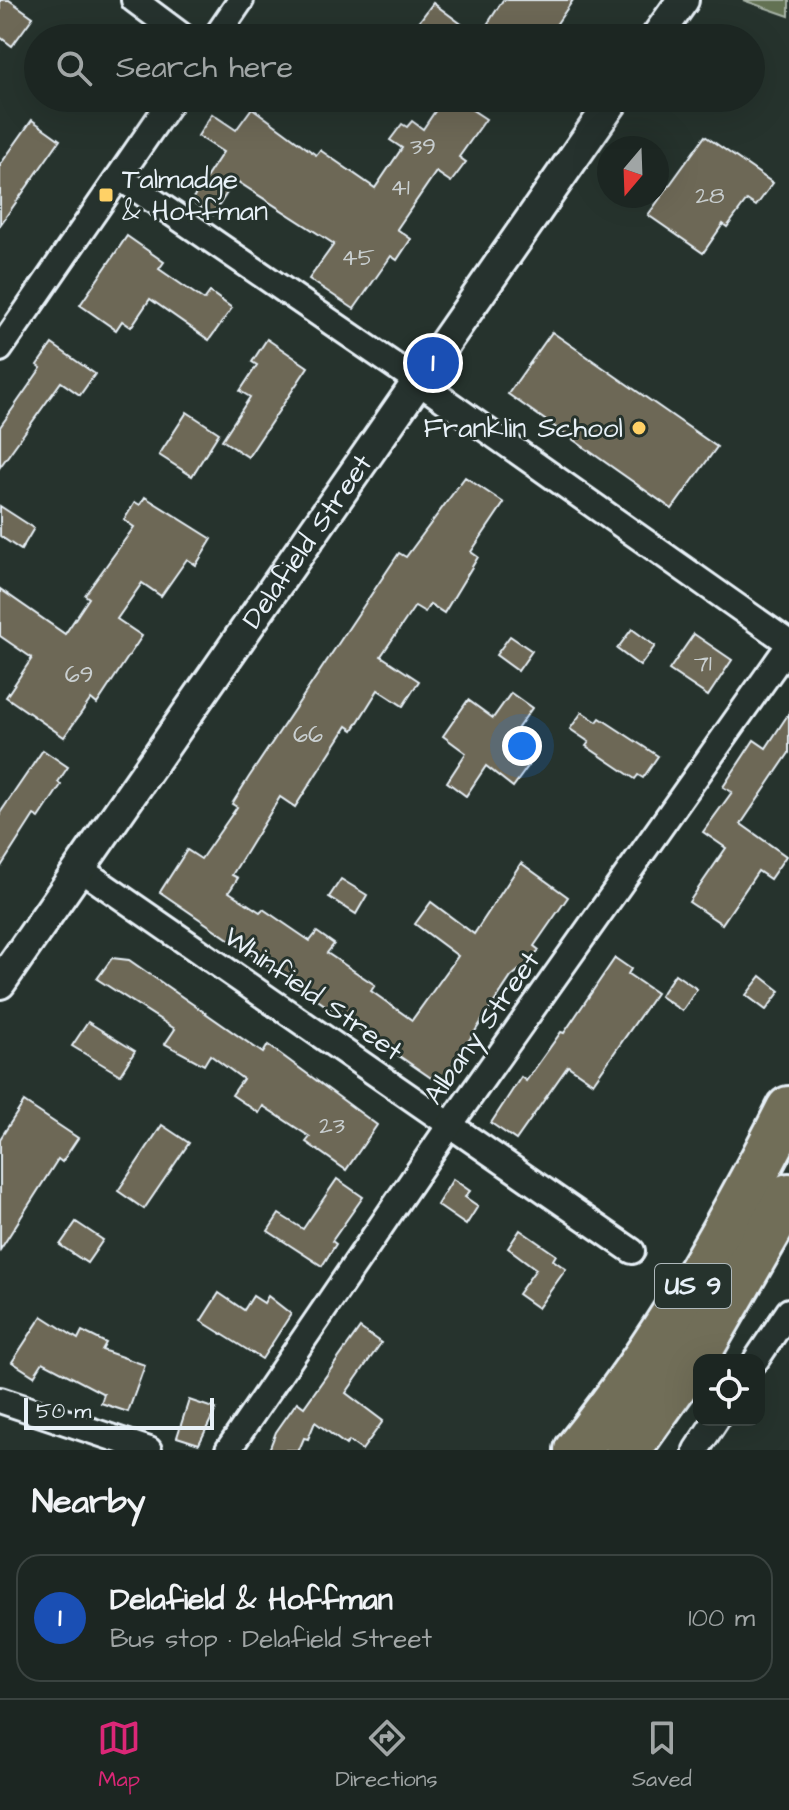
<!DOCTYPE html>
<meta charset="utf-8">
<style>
:root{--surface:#1c2622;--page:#29322f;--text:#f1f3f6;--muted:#a0a5a5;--line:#3a4340;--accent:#db2777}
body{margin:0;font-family:"Architects Daughter",sans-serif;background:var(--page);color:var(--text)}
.controls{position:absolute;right:24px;bottom:24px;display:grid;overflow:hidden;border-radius:16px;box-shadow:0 8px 32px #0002}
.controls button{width:72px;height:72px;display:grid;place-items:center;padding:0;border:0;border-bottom:2px solid var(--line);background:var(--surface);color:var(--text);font:40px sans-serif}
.compass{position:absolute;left:597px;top:136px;width:72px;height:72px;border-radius:50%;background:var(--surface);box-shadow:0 8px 32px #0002;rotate:199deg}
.scale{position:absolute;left:24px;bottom:20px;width:190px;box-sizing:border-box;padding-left:8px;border:4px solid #e8f1f8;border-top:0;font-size:22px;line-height:28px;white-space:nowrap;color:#e8f1f8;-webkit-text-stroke:6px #26332d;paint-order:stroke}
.you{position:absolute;left:522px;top:746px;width:28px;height:28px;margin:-20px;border:6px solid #fff;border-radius:50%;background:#1a73e8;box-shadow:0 0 0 12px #1a73e833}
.badge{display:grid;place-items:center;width:52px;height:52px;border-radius:50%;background:var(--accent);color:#fff;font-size:26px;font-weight:700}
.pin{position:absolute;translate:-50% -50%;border:4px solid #fff;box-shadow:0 2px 8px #0006}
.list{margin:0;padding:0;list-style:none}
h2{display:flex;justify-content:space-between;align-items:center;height:104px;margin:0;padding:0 32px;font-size:34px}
h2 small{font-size:26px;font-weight:400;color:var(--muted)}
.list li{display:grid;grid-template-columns:52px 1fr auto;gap:24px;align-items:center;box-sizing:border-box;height:128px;margin:0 16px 16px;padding:0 16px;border:2px solid var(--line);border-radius:24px}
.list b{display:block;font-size:30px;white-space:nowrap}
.list p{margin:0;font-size:26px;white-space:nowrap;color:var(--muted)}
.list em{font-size:26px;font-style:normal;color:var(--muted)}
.icon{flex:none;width:44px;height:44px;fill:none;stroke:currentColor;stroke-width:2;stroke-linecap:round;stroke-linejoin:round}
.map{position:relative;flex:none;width:789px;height:1450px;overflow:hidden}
.search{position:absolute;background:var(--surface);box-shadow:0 8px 32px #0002;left:24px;right:24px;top:24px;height:88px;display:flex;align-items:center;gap:20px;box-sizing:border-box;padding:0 28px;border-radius:44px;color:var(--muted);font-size:30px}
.sheet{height:248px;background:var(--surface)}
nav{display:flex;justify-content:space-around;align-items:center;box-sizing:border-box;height:112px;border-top:2px solid var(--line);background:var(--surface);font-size:22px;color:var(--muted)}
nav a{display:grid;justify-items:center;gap:4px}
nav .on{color:var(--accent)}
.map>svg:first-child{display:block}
.green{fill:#647253;stroke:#a6b2a6;stroke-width:2}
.building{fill:#6d6856;stroke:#e8f1f8;stroke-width:2}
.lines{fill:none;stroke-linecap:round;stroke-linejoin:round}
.minor-casing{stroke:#e8f1f8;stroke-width:30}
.tertiary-casing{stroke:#e8f1f8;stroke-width:36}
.motorway-casing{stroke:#e8f1f8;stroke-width:50}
.minor{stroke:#26332d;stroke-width:24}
.tertiary{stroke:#26332d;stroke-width:30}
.motorway{stroke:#716e59;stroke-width:44}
.poi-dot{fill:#ffd166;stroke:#26332d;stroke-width:3}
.labels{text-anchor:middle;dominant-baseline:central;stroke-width:6;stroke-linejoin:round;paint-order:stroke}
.number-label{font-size:24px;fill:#c9cfd0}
.shield{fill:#26332d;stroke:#aeb8bb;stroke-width:2}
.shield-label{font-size:26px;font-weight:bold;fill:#e8f1f8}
.poi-label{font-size:28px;fill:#e8f1f8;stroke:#26332d;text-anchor:start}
.street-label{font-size:28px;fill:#e8f1f8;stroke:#26332d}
</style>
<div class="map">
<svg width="789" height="1450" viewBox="0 0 789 1450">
<rect width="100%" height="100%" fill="#26332d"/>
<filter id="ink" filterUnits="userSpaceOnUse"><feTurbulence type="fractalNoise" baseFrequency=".0125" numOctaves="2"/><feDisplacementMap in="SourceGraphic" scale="16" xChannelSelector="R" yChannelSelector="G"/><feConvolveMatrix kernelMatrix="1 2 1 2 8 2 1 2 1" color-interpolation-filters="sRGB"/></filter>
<g filter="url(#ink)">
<polygon class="green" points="743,0 789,0 789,16"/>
<g class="building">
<polygon points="0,0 9,0 33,17 12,46 0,37"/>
<polygon points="503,0 573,0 547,38 407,38 433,3 479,37"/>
<polygon points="444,98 454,98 486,119 459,157 466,162 451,182 436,172 397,229 411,239 397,260 391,256 354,309 309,279 334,244 235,180 213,215 191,201 223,152 198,136 212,114 236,130 252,108 316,155 320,150 375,188 402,148 390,140 402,124 407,127 412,121 423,129"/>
<polygon points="32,120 60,140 0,225 0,165"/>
<polygon points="705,136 773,183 756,206 747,200 727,227 723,224 703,253 648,215"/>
<polygon points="127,236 164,262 159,269 204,300 210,292 232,308 209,340 150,299 131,327 122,321 116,330 80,305"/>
<polygon points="552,332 717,447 672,509 508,394"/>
<polygon points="267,339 308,367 248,457 222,440 250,397 240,391 257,365 252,362"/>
<polygon points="52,344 95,374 80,395 61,382 0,467 0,427 41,368 37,365"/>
<polygon points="187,412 219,433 192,476 159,455"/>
<polygon points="465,477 504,503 471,552 478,557 444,613 430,604 425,612 415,606 381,656 419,681 403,706 378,690 353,730 347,726 295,807 280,797 232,875 238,878 229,892 260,912 263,909 310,941 317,932 334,944 327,953 375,985 371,991 412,1020 458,956 415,924 431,902 474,934 521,863 568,897 534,946 539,950 522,973 519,970 511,977 440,1084 160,892 187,850 201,859 237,807 232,804 249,777 399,553 406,557"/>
<polygon points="145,497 212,539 196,565 187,559 161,596 142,583 117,619 142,636 97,704 91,699 64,737 6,697 32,658 0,636 0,589 65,634 89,598 85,595 134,527 124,520 135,502 140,505"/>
<polygon points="0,506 34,528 21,550 0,536"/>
<polygon points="632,629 655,646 640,666 617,649"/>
<polygon points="694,634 732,660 708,696 669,670"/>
<polygon points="510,636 532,651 518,671 496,655"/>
<polygon points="511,693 532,708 515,732 522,736 511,751 529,765 513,787 486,766 466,796 447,782 466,753 443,736 468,700 493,718"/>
<polygon points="582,712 597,722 600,718 658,756 643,778 638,775 635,779 586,746 589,742 570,729"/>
<polygon points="789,713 789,753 741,824 786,856 770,879 758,871 722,924 689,902 726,848 703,832 732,792 723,787 754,740 766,748"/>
<polygon points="43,750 68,767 58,782 61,785 39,818 34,815 0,868 0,813"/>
<polygon points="341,879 367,895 356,914 329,897"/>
<polygon points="112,958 129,960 263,1053 268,1045 377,1125 346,1170 306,1142 310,1137 263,1106 259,1113 232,1095 243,1079 210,1055 204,1065 165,1044 175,1029 97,979"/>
<polygon points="615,958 631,969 628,974 656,993 593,1083 568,1066 516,1140 491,1123 521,1077 526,1081 561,1032 564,1033"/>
<polygon points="675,974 697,989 682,1011 660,996"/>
<polygon points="761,976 780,991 766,1010 746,995"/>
<polygon points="88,1022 135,1051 120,1075 72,1046"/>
<polygon points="24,1102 78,1138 62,1162 58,1159 0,1250 0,1139"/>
<polygon points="162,1125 189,1143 144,1209 118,1191"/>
<polygon points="337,1179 363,1197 332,1241 336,1244 322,1266 268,1231 279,1214 303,1229"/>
<polygon points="453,1179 470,1191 465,1197 478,1206 466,1225 437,1205"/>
<polygon points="76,1222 103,1240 87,1263 60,1245"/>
<polygon points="520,1230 556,1255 553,1260 566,1269 538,1308 518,1294 536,1269 508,1248"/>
<polygon points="219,1293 244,1310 253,1296 264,1303 268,1296 291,1314 262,1359 201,1321"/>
<polygon points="42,1316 78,1339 82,1331 106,1343 102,1350 145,1365 128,1412 101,1403 104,1394 43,1362 34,1376 12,1362"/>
<polygon points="360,1328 381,1343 346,1393 383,1421 362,1450 349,1441 346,1445 315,1422 308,1439 304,1438 299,1450 269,1450 276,1432 297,1402 304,1407"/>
<polygon points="189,1400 216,1409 199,1444 177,1437"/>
</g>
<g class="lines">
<defs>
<g id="minor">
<polyline points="134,0 185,38"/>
<polyline points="215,38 241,0"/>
<polyline points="119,177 420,383 789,643"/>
<polyline points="0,349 173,98"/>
<polyline points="79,868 632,1251"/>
<polyline points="756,1360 789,1311"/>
<polyline points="0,1400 149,1450"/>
<polyline points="228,1450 450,1125 789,645"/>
<polyline points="696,1450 716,1420"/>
</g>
<g id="tertiary">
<polyline points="656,38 683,0"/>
<path id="s1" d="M0 983 615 98"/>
</g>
<g id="motorway">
<path d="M577 1450C662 1345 728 1229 789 1109"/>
<polyline points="628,1450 703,1345 789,1196"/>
</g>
</defs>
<use href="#minor" class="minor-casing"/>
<use href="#tertiary" class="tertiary-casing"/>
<use href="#motorway" class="motorway-casing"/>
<use href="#minor" class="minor"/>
<use href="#tertiary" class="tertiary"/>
<use href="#motorway" class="motorway"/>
</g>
</g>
<g class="poi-dot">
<rect x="98" y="187" width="16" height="16" rx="4"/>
<circle cx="639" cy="428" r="8"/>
</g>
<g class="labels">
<g class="number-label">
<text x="423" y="147">39</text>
<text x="400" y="188">41</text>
<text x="710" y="196">28</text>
<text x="358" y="258">45</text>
<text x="703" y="664">71</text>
<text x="79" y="675">69</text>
<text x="308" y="735">66</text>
<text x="332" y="1126">23</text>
</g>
<rect class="shield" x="655" y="1264" width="76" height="44" rx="6"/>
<g class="shield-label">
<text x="693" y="1286">US 9</text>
</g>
<g class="poi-label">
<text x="122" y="179">Talmadge<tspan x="122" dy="32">&amp; Hoffman</tspan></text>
<text x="623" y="428" text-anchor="end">Franklin School</text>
</g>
<g class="street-label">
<text stroke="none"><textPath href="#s1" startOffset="538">Delafield Street</textPath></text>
<text transform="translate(313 994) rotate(35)">Whinfield Street</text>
<text transform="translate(482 1028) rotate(-55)">Albany Street</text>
</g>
</g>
</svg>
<div class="controls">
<button><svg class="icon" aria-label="locate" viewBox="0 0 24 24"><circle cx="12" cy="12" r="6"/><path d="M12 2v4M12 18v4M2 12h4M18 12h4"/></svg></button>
</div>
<svg class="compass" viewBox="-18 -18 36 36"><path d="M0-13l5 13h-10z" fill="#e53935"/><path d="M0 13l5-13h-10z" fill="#a0a5a5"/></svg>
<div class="scale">50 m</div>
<div class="you"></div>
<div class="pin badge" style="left:433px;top:363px;background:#1a4fb4">1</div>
<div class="search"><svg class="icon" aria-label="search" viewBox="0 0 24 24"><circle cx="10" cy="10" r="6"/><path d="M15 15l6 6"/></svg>Search here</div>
</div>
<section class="sheet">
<h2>Nearby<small></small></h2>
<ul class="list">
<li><span class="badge" style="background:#1a4fb4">1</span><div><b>Delafield &amp; Hoffman</b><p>Bus stop · Delafield Street</p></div><em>100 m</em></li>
</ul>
</section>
<nav>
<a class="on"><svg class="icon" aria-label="map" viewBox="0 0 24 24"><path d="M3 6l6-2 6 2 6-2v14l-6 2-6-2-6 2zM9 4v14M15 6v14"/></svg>Map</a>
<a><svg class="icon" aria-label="directions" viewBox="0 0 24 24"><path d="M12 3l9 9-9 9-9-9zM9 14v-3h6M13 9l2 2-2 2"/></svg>Directions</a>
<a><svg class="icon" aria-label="saved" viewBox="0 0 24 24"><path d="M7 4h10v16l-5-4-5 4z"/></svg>Saved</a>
</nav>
